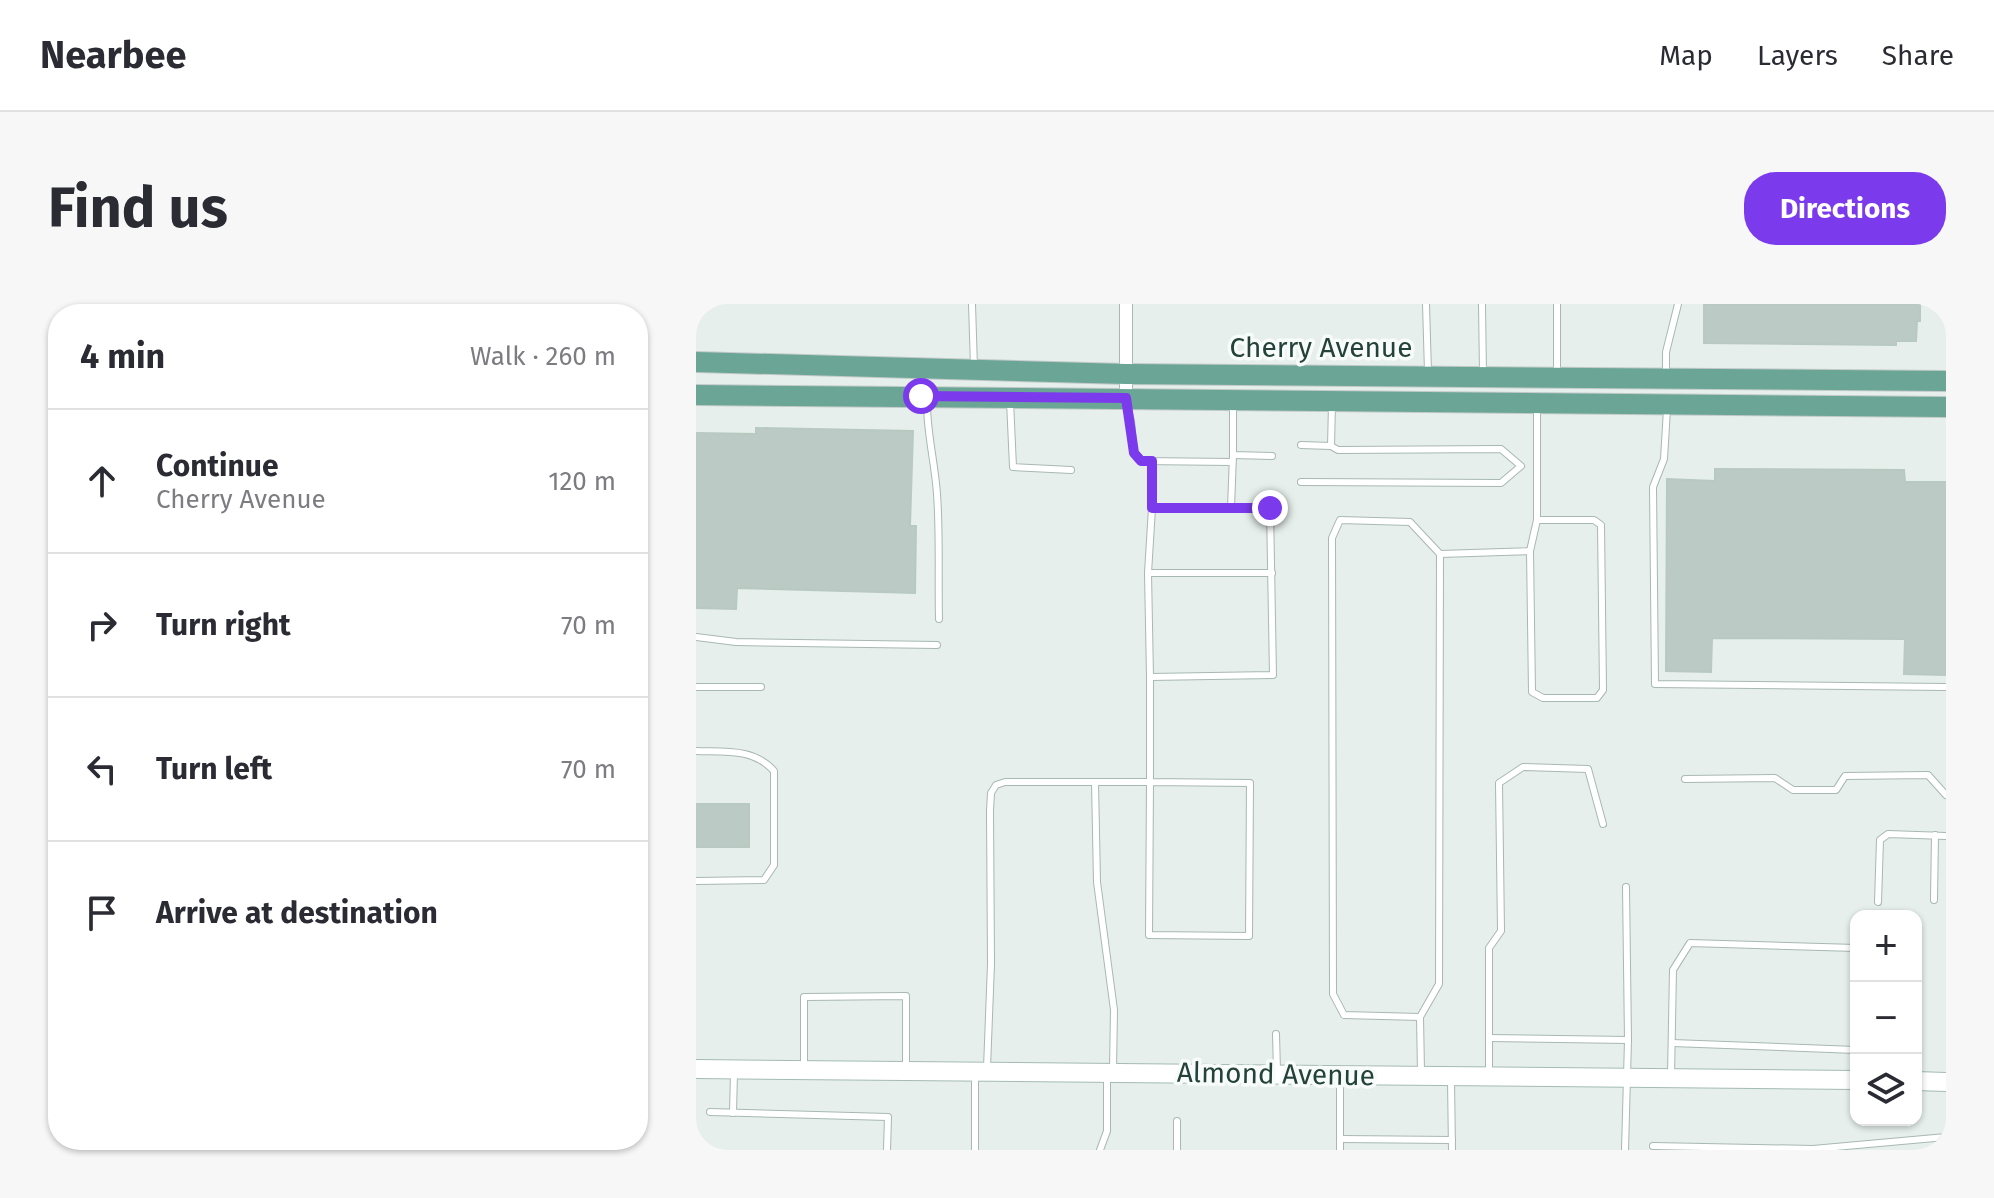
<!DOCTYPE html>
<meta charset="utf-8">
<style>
:root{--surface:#fff;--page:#f7f7f7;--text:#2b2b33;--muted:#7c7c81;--line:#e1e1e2;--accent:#7c3aed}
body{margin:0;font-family:"Fira Sans",sans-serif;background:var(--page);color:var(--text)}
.controls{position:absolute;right:24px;bottom:24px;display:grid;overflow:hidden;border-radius:16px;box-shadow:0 2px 6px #0004}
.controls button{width:72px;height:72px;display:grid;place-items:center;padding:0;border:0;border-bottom:2px solid var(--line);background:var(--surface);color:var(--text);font:40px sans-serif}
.stop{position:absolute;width:24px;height:24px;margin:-18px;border:6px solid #7c3aed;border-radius:50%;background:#fff}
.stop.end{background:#7c3aed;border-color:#fff;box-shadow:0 2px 8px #0008}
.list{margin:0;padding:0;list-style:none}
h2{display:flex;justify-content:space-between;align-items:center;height:104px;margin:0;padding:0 32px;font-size:34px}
h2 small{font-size:26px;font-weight:400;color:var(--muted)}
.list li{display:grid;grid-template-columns:52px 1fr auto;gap:24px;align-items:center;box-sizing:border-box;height:144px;padding:0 32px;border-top:2px solid var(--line)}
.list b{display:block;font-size:30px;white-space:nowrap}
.list p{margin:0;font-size:26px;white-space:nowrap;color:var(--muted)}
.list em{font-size:26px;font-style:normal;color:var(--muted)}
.icon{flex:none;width:44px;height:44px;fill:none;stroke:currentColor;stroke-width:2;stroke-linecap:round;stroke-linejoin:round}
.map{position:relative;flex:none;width:1250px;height:846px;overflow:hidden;border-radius:32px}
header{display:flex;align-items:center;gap:48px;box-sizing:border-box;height:112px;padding:0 40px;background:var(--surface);border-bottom:2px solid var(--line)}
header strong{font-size:38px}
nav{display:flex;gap:44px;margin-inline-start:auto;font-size:28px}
.intro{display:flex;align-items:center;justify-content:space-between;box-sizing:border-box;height:192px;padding:0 48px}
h1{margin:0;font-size:56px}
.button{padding:20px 36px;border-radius:32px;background:var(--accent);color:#fff;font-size:28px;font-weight:700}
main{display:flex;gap:48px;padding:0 48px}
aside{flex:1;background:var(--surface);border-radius:32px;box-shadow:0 2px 6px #0004}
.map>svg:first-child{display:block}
.building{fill:#bbcac4;stroke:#b8c9c2;stroke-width:2}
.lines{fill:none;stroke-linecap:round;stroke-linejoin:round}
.lane-casing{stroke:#a8b8b2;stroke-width:8}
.street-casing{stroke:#a8b8b2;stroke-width:14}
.secondary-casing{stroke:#a4bbb3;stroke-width:20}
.primary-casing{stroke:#c2cac8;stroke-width:22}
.lane{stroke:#fff;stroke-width:6}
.street{stroke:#fff;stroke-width:12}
.secondary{stroke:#fff;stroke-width:18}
.primary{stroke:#6aa596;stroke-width:20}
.route{stroke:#7c3aed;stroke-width:10}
.labels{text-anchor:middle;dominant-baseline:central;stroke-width:7;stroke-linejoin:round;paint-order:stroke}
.street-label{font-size:28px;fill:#24423a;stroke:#f7fbf9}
</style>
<header>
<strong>Nearbee</strong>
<nav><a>Map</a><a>Layers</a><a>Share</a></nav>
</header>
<div class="intro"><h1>Find us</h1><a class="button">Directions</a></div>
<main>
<aside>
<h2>4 min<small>Walk · 260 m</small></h2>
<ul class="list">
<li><svg class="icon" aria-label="ahead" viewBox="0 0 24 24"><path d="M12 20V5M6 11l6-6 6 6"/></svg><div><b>Continue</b><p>Cherry Avenue</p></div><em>120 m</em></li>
<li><svg class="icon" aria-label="right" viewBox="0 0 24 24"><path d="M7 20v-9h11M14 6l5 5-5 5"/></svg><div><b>Turn right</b></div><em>70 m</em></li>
<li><svg class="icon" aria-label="left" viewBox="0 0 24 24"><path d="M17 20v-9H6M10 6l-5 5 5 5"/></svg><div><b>Turn left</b></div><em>70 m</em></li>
<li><svg class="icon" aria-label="arrive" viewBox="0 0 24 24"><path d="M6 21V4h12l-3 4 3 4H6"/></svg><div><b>Arrive at destination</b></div></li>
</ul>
</aside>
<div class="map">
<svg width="1250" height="846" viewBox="0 0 1250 846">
<rect width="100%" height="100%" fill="#e6efeb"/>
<g class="building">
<polygon points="1008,0 1224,0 1224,17 1221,17 1220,37 1200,37 1200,41 1008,39"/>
<polygon points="60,124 217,127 214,222 220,222 219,289 41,284 40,305 0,304 0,129 60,130"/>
<polygon points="1019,165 1208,166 1209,178 1250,178 1250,371 1208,370 1209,335 1016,334 1015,368 970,367 971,175 1019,177"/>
<rect x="0" y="500" width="53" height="43"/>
</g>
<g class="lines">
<defs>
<g id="lane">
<polyline points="276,0 278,63"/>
<polyline points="730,0 732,68"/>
<polyline points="786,0 787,70"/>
<polyline points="861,0 861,69"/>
<polyline points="970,70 970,48 982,0"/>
<path d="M231 96C230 125 239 159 241 190 244 231 242 274 243 315"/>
<polyline points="314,97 317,163 375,166"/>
<polyline points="537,99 537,151 576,152"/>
<polyline points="430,100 435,117 438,149 445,157 536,158"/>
<polyline points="841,103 841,216"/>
<polyline points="971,105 968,155 957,183 959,380 1250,383"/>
<polyline points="605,141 635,142"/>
<polyline points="605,178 805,179 825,162 805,145 642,146 635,142 636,100"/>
<polyline points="456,204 456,157"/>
<polyline points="535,204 574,204 577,371 454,373 452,269 456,204 535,204 537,151"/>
<polyline points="744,250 834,247 841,216 898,216 905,221 907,386 901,394 847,394 836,388 834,247"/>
<polyline points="452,269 576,269"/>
<polyline points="0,333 40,338 241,341"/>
<polyline points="0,383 65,383"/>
<path d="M0 447C28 448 58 444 78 467V561L68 576 0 577"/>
<polyline points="989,475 1079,474 1097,486 1140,486 1149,472 1232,471 1250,491"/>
<polyline points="399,478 454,478 453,631 553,632 554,479 454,478 454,373"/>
<polyline points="1238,596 1239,531"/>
<polyline points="1182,598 1184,536 1192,530 1250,532"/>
<polyline points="724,713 743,680 744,250 714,218 644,216 636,234 637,690 648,711 724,713 725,768"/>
<polyline points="580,730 581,767"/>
<polyline points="793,734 932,736"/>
<polyline points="976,739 1160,746"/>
<polyline points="291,764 295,660 294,507 295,489 300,481 309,478 399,478 401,578 418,706 417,765"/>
<polyline points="108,765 108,693 210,692 210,763"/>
<polyline points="793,769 793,644 805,627 803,479 827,463 892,465 907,520"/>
<polyline points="279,771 279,846"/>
<polyline points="975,771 977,666 994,639 1160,644"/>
<polyline points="644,774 644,846"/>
<polyline points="755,776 756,846"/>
<polyline points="14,808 192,813 191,846"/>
<polyline points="37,809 38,769"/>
<polyline points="644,835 756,836"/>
<polyline points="957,842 1117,845 1250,833"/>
<polyline points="404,846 411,827 411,772"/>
<polyline points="481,846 481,817"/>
<polyline points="929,846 932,736 930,583"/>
</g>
<polyline id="street" points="430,0 430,94"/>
<g id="secondary">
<polyline points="0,765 1160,776"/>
<polyline points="1220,777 1250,778"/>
</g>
<g id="primary">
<polyline points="0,58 430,70 1250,77"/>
<polyline points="0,91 1250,103"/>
</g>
</defs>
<use href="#lane" class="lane-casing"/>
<use href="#street" class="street-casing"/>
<use href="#secondary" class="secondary-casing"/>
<use href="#primary" class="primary-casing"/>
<use href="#lane" class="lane"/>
<use href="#street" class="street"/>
<use href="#secondary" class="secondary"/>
<use href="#primary" class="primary"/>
</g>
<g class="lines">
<polyline class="route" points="225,92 430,94 438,149 445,157 456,157 456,204 574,204"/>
</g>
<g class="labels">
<g class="street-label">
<text x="625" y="43">Cherry Avenue</text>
<text transform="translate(580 770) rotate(1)">Almond Avenue</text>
</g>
</g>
</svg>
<div class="controls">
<button>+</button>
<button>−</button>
<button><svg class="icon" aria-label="layers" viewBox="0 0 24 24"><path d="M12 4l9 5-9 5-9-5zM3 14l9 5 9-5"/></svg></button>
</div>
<div class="stop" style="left:225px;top:92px"></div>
<div class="stop end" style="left:574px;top:204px"></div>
</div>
</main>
